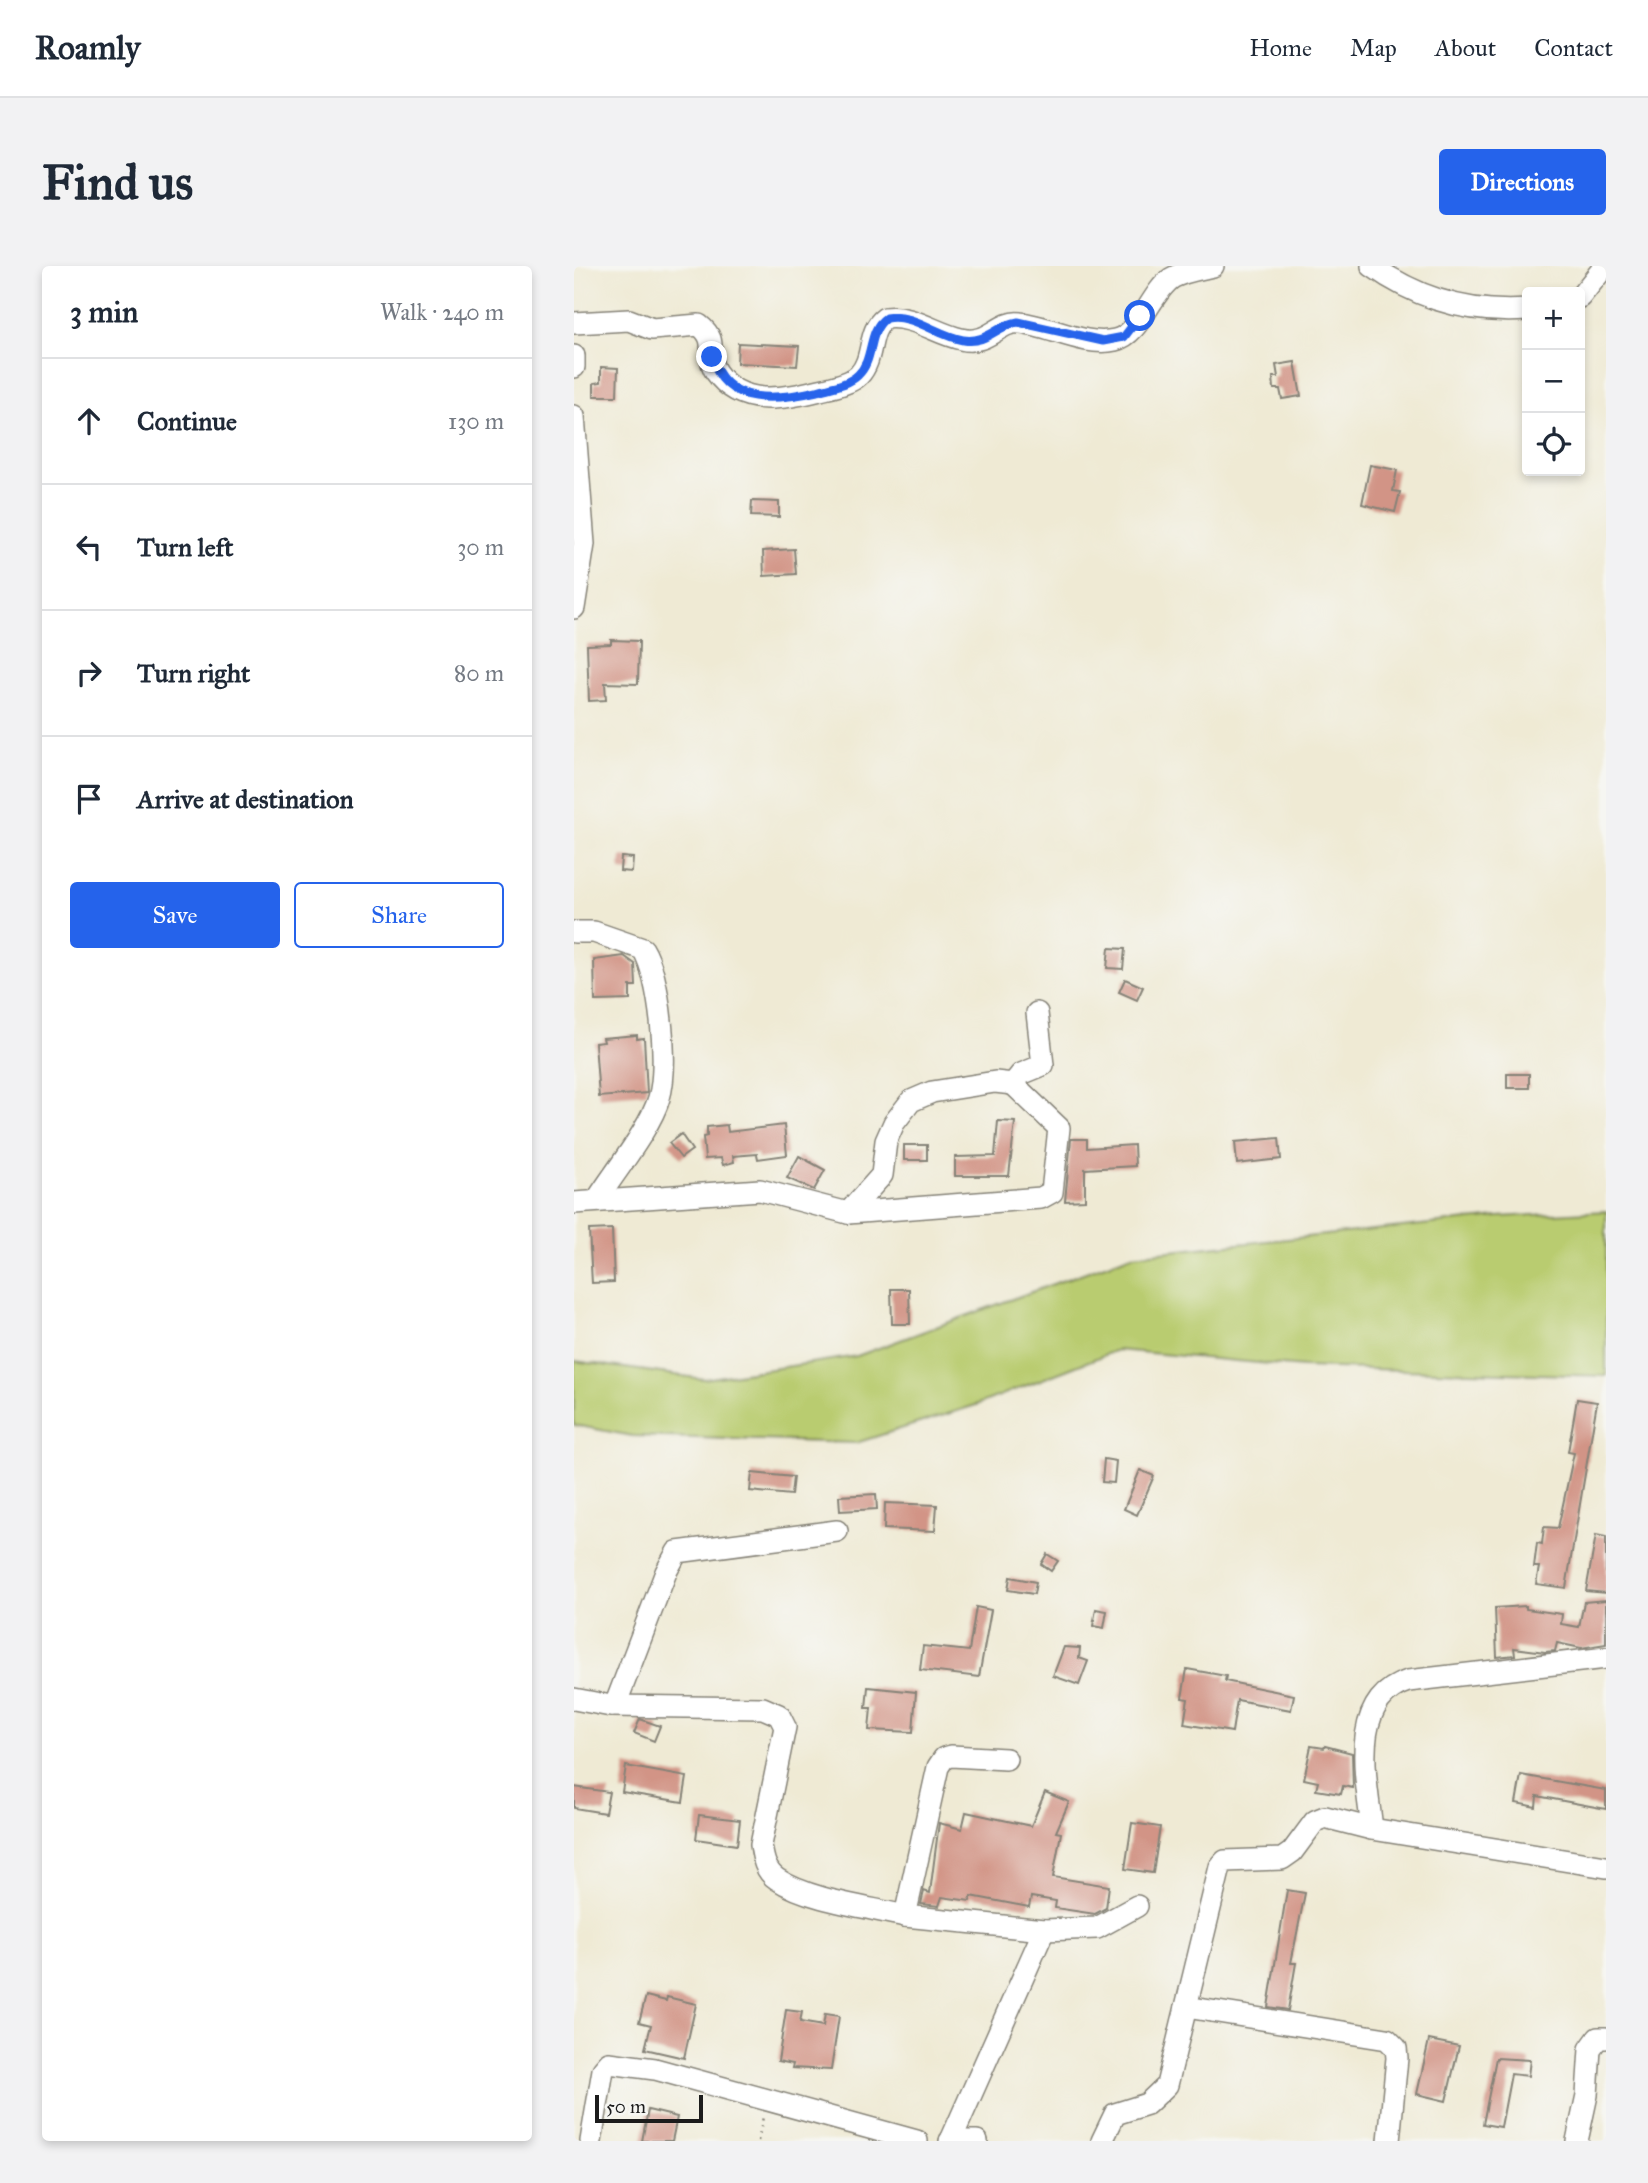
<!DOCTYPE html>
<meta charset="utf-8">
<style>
:root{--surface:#fff;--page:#f2f2f3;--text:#1f2937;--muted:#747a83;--line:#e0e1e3;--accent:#2563eb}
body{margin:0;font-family:"IM FELL Great Primer",serif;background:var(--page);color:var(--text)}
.controls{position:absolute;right:21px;top:21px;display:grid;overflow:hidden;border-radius:7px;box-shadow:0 4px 10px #0003}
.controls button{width:63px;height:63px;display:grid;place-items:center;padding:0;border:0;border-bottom:2px solid var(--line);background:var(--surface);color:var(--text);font:35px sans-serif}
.scale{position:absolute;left:21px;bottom:18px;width:108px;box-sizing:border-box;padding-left:7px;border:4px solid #1c1c1c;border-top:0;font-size:19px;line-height:24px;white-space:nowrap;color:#1c1c1c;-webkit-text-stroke:5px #f6f6f2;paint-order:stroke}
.stop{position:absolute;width:21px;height:21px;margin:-16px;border:5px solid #2563eb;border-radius:50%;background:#fff}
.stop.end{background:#2563eb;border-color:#fff;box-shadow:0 2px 7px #0008}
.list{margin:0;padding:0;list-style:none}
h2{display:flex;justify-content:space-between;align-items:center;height:91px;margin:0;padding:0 28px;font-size:30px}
h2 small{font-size:23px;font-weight:400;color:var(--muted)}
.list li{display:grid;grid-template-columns:46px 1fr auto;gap:21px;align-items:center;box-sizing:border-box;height:126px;padding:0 28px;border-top:2px solid var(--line)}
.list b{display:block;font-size:26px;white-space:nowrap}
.list em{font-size:23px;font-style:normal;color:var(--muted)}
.actions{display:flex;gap:14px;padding:21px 28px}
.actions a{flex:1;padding:16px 0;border:2px solid var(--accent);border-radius:7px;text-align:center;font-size:24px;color:var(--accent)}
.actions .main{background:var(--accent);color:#fff}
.icon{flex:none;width:38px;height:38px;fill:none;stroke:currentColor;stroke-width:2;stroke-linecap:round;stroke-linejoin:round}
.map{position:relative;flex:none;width:1032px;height:1875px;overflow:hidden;border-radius:7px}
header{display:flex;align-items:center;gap:42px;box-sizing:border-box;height:98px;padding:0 35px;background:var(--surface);border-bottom:2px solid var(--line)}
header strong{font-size:33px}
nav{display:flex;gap:38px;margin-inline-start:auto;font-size:24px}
.intro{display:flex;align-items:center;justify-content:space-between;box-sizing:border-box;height:168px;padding:0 42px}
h1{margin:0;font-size:49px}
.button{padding:18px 32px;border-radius:7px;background:var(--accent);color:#fff;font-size:24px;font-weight:700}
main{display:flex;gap:42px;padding:0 42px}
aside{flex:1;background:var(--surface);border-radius:7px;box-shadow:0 4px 10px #0003}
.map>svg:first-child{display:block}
.green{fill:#b9cc6f;stroke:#6a7446;stroke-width:2}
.building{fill:#d29486}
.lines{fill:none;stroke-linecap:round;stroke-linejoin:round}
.minor-casing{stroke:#868378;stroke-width:24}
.path{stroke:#868378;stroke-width:2.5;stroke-dasharray:2 5;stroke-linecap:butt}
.minor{stroke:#fff;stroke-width:21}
.route{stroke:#2563eb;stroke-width:9}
</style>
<header>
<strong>Roamly</strong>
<nav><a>Home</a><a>Map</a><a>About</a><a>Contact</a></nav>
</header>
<div class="intro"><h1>Find us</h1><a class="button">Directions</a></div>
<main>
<aside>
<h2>3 min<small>Walk · 240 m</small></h2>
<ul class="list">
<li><svg class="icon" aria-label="ahead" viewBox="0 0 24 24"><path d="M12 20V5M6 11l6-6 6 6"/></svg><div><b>Continue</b></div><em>130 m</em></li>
<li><svg class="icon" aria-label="left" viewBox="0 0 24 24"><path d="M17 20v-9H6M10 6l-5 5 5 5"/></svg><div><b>Turn left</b></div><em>30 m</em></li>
<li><svg class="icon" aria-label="right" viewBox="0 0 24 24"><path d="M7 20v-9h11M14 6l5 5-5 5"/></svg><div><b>Turn right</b></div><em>80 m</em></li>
<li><svg class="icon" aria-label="arrive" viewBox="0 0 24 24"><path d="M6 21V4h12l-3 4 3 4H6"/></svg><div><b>Arrive at destination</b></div></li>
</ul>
<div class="actions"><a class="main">Save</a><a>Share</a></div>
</aside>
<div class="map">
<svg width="1032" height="1875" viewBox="0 0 1032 1875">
<rect width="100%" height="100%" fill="#f6f6f2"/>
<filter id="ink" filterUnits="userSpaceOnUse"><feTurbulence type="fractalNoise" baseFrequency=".0143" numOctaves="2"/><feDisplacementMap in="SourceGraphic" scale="14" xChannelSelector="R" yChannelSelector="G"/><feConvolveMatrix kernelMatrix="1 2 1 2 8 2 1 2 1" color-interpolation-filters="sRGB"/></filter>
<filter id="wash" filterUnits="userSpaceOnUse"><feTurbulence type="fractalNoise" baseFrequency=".00686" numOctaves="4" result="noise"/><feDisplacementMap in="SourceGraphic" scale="28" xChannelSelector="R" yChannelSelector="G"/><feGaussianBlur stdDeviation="1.57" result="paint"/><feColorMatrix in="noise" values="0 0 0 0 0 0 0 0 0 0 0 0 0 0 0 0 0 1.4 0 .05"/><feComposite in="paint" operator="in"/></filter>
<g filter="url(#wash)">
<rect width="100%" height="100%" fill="#efead4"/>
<polygon class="green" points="1032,945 1032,1110 729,1101 543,1084 402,1139 282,1177 58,1170 0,1159 0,1095 130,1113 283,1090 558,989 924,951"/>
<g id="blocks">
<g class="building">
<polygon points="164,77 225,80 223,100 163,97"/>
<polygon points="721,96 727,130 708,133 706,123 700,123 699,111 704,111 702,99"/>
<polygon points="27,101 44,102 43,130 20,130 20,117 27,116"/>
<polygon points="796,199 823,204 819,225 826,226 821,246 788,238"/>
<polygon points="178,235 205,236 205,251 177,250"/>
<polygon points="220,283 222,308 190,310 189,285"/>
<polygon points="37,374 65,375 64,418 31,417 32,434 15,435 13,379 37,378"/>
<polygon points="47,591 59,592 58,606 46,605"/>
<polygon points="535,682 551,683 549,703 533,702"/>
<polygon points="50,690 61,698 62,720 56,720 56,734 21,735 20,694"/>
<polygon points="551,713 569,721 563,734 545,726"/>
<polygon points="63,769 63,773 70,772 73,827 25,831 21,777 30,776 29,772"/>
<rect x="933" y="808" width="22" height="14"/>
<polygon points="424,855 441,856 435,910 381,910 381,891 421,890"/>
<polygon points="153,859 154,866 210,859 213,889 184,893 183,888 159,890 160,896 149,899 147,892 131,893 129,871 133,870 133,861"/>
<polygon points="107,868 118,884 107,892 95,877"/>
<polygon points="705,872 707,893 663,898 661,876"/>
<polygon points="497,873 513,873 513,882 560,879 561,900 511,903 511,934 491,935"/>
<rect x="330" y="879" width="23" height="15"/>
<polygon points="225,890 251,904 240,924 213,912"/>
<polygon points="38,963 40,1016 18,1017 15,964"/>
<polygon points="317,1023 335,1023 336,1058 318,1058"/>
<polygon points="1003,1133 1023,1136 992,1322 962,1318 965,1301 960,1301 963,1277 968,1278 970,1261 984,1262 1000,1187 994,1186"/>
<polygon points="530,1193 542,1195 540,1217 528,1216"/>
<polygon points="566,1204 580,1210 563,1249 550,1243"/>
<polygon points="178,1207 219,1211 217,1229 176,1225"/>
<polygon points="302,1228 303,1243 266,1245 265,1230"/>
<polygon points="311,1237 363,1239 361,1265 310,1263"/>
<polygon points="1022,1269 1032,1271 1032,1327 1012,1325"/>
<polygon points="473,1288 484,1295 477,1305 467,1298"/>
<polygon points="436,1311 462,1316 460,1328 434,1324"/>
<polygon points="1032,1334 1032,1378 1007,1382 983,1377 981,1385 971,1386 940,1382 941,1389 923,1391 921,1342 952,1340 952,1343 988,1348 987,1358 1005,1361 1010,1336"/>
<polygon points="402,1341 417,1344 405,1411 346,1404 349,1380 395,1385"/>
<polygon points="522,1343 533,1345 530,1362 519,1360"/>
<polygon points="490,1381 506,1382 505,1392 514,1395 505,1419 479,1410"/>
<polygon points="613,1403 652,1410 651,1415 720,1429 717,1444 663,1434 658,1466 610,1458 614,1433 608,1432"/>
<polygon points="294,1421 342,1426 339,1466 295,1464 297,1442 292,1442"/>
<polygon points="66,1453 86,1460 80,1475 60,1467"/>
<polygon points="737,1480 750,1482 751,1480 778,1487 779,1522 769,1520 767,1528 742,1524 744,1516 730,1513"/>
<polygon points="52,1500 113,1511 109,1536 48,1526"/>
<polygon points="947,1509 1032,1524 1032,1543 963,1530 962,1541 942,1537"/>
<polygon points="0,1521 35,1526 31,1547 0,1542"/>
<polygon points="471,1526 495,1536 482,1566 487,1567 479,1611 535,1620 532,1642 521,1648 481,1642 482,1635 457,1631 455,1641 397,1630 396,1635 368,1631 365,1640 347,1638 350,1625 356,1627 365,1557 388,1563 392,1546 457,1560"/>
<polygon points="125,1549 166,1554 163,1579 122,1573"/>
<polygon points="558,1557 586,1561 579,1607 551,1603"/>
<polygon points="713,1624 731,1627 717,1697 722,1697 714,1744 694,1741"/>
<polygon points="72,1730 92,1735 93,1731 122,1738 110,1792 71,1783 77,1759 65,1756"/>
<polygon points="212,1744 228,1746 226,1756 249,1760 251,1748 265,1750 257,1804 218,1802 219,1798 204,1795"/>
<polygon points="855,1774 885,1780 872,1835 843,1828"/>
<polygon points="922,1792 956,1794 954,1810 937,1808 927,1861 909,1858"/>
<polygon points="74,1844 103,1851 98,1875 68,1875"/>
</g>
</g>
</g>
<g filter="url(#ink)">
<use href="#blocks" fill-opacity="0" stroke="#868378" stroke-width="2"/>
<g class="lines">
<defs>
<g id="minor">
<path d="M798 0C844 33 897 48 953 44"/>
<polyline points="1006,31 1031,0"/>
<path d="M0 57 55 54 78 63 125 59C147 76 130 88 142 106 167 142 210 133 246 124 258 121 276 118 285 109 301 92 293 65 311 52 338 48 362 68 387 73 415 80 425 54 446 57 476 60 511 81 541 74 567 68 576 27 598 12 610 5 626 3 639 0"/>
<polyline points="0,90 0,101"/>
<polyline points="0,150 10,278 0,342"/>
<path d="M0 666H20L69 683C86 711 95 800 85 832 77 861 40 907 23 934"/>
<polyline points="0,937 186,924 274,947 467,932 478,926 485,862 439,818"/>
<polyline points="274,947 308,909 312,875 320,857 337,835 358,826 421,816 439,818 447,808 469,799 463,747"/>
<polyline points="0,1433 37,1440 42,1437 92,1306 103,1286 263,1265"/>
<path d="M37 1440 189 1442 205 1449 211 1461 187 1579C189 1592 191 1605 203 1613 234 1634 293 1641 331 1650L364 1501 370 1492 377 1490 432 1493"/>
<path d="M798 1563C793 1516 773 1434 834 1415L1032 1392"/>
<polyline points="331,1650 470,1664 523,1662 563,1640"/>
<polyline points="612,1741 813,1773 822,1782 823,1792 815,1875"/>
<polyline points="377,1874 470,1664"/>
<polyline points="17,1875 29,1804 35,1797 81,1803 343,1875"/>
<polyline points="376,1875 403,1875"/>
<polyline points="528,1875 541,1848 573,1838 593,1819 646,1601 651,1595 708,1593 718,1586 741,1555 751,1551 798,1563 1032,1601"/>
<polyline points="1003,1875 1013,1829 1016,1783 1024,1772 1032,1772"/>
</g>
</defs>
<use href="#minor" class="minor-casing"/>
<polyline class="path" points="184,1875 189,1851"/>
<use href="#minor" class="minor"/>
</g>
</g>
<g class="lines" filter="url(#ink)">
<path class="route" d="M138 91C151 141 204 134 243 125 256 121 274 119 284 109 301 93 293 65 312 52 339 47 362 69 389 74 413 78 423 59 444 56L529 75 550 71 566 50"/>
</g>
</svg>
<div class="controls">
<button>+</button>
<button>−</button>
<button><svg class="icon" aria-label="locate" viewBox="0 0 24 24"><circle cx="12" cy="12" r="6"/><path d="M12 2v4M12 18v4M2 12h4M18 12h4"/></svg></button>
</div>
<div class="scale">50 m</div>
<div class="stop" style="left:566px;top:50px"></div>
<div class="stop end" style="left:138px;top:91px"></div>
</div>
</main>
